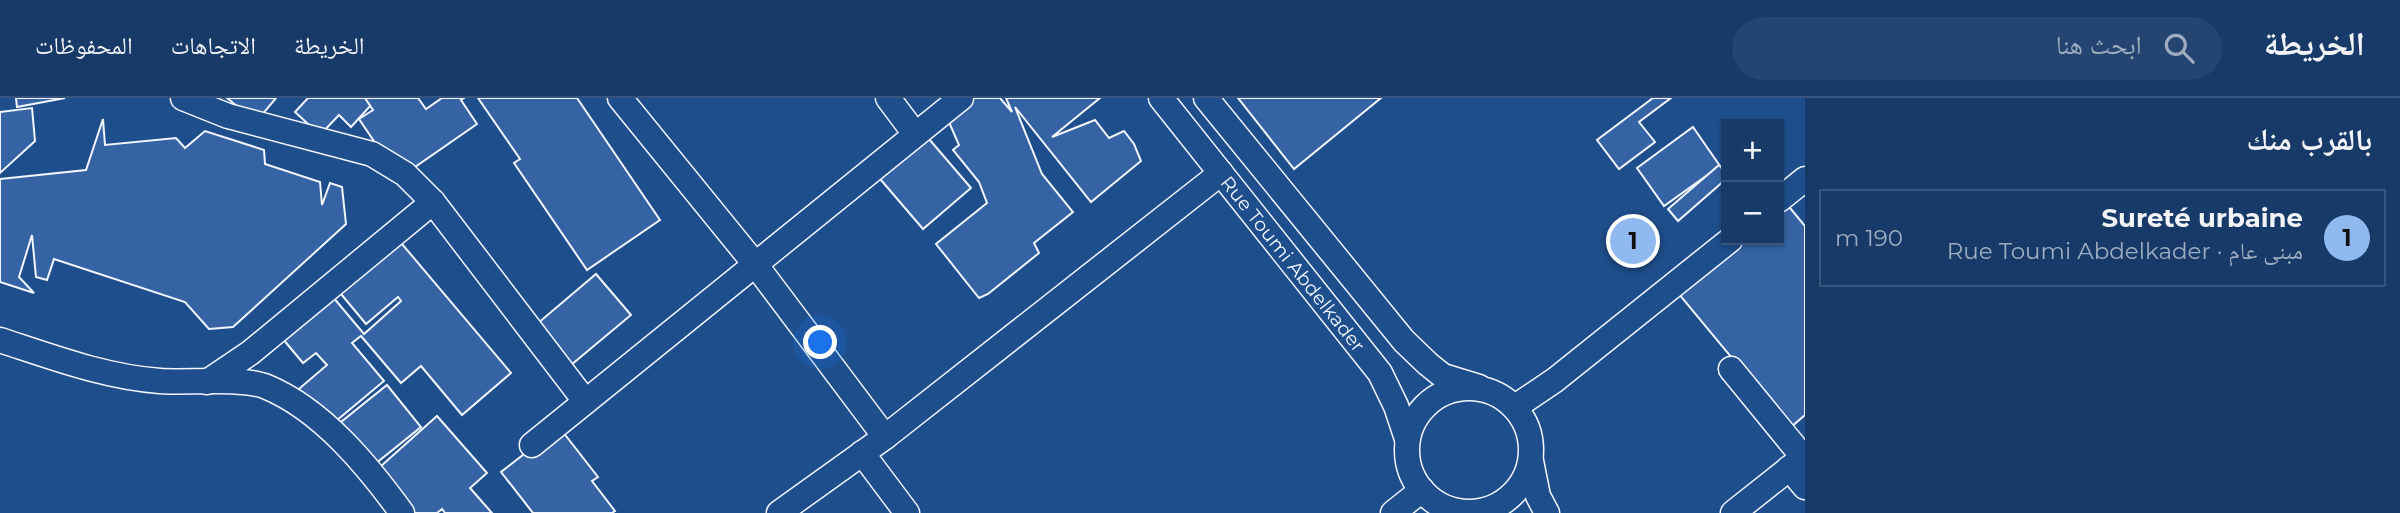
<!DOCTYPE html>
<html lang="ar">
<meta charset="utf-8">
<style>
:root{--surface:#173a69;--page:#244571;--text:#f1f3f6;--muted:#9eadc0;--line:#36547d;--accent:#90b9f0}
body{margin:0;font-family:Montserrat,"Noto Naskh Arabic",sans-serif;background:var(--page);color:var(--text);direction:rtl}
.controls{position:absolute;right:21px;top:21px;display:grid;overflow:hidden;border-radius:0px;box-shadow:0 2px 5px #0004}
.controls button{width:63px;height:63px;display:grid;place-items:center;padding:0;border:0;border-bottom:2px solid var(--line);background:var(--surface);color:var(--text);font:35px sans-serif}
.you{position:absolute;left:821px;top:245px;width:24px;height:24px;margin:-18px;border:5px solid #fff;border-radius:50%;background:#1a73e8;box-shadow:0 0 0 10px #1a73e833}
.badge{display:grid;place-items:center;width:46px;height:46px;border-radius:50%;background:var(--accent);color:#111;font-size:23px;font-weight:700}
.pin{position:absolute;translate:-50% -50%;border:4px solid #fff;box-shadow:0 2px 7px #0006}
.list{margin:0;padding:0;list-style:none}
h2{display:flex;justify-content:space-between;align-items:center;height:91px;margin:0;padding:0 28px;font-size:30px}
h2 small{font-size:23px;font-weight:400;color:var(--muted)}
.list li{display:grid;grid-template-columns:46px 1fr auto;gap:21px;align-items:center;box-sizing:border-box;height:98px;margin:0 14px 14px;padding:0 14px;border:2px solid var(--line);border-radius:0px}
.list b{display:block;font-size:26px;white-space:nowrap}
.list p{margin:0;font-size:23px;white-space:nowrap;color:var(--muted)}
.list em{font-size:23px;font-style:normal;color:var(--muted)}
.icon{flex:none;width:38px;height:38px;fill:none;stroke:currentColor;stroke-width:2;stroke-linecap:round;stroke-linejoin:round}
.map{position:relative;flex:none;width:1805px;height:415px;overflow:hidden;direction:ltr}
header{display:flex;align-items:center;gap:42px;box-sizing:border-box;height:98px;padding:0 35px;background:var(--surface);border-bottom:2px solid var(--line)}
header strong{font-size:33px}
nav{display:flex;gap:38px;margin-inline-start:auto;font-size:24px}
.search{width:490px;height:63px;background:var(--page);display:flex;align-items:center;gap:18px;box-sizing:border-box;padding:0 24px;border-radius:38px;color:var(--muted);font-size:26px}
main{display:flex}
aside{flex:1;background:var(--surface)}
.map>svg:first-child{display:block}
.building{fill:#3563a3;stroke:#f2f6ff;stroke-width:2}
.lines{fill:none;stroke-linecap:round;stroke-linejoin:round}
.street-casing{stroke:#f2f6ff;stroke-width:27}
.street{stroke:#1f4e8c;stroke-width:24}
.labels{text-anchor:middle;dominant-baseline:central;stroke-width:5;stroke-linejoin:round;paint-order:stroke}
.street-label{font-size:19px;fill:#f2f6ff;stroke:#1f4e8c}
</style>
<header>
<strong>الخريطة</strong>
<div class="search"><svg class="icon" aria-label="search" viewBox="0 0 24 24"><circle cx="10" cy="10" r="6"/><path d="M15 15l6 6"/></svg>ابحث هنا</div>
<nav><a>الخريطة</a><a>الاتجاهات</a><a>المحفوظات</a></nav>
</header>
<main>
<aside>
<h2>بالقرب منك<small></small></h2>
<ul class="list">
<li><span class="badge">1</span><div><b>Sureté urbaine</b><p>مبنى عام · Rue Toumi Abdelkader</p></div><em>190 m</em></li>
</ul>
</aside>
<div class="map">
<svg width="1805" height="415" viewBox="0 0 1805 415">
<rect width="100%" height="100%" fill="#1f4e8c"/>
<g class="building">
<polygon points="16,0 65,0 17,9"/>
<polygon points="227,0 276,0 256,24"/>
<polygon points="308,0 366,0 372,6 351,29 339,17 320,37 295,14"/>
<polygon points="365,0 418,0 426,11 442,0 464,0 461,2 477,26 399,80 359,21 373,12"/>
<polygon points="478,0 577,0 660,122 587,172 514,65 520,61"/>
<polygon points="964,0 1000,0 1012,14 1006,0 1100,0 1052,39 1095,22 1109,40 1124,33 1134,46 1141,63 1091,104 1015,9 1042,76 1073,114 1034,145 1039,155 988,196 979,200 936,146 987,105 979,84 953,52 959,47 945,15"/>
<polygon points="1238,0 1381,0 1294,71"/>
<polygon points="1653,0 1671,0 1639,24 1655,44 1619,71 1597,42"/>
<polygon points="32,10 35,43 0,75 0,14"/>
<polygon points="103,21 105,47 176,40 185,50 205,33 264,52 265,66 320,84 322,107 330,85 342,89 346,126 233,229 209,231 185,204 54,161 47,182 36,179 32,137 19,179 34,195 0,184 0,81 86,72"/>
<polygon points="1693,29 1720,68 1664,108 1637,70"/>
<polygon points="923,34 971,90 923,131 875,75"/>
<polygon points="1719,67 1726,75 1726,81 1678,123 1668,111"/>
<polygon points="1781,99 1805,128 1805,317 1790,330 1673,189 1729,142 1779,142 1779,101"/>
<polygon points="391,133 511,275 462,317 421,268 401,285 361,238 352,245 384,283 324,333 293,296 327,267 316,255 303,265 272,228 322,186 364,236 401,203 398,199 366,226 331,184"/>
<polygon points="596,176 631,217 565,272 531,231"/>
<polygon points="387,287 421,329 370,370 336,328"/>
<polygon points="437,318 487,375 470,390 492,415 445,415 442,411 437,415 405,415 371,377"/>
<polygon points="559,329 598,379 592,383 615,413 612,415 533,415 501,374"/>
</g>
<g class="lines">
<defs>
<g id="street">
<polyline points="183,0 228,18 372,56 405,76 433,104 585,303"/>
<polyline points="620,0 755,166 885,339"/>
<polyline points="888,0 915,36"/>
<path id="s1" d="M1161 0 1380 275 1396 308 1407 341"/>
<polyline points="1206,0 1404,243 1428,266 1443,278 1479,289"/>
<polyline points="1779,102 1805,81"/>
<path d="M0 242C52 259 105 279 160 283 187 285 246 279 267 289 322 312 368 368 402 415"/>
<polyline points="1731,271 1803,359"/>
<polyline points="207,284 250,255 433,104"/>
<circle cx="1469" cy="352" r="62"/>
<polyline points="1515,309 1555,282 1730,142"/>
<polyline points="532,347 961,0"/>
<polyline points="862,355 907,415"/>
<polyline points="1531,363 1538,398 1547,415"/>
<polyline points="1789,370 1805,389"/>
<polyline points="779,415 885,339 1221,75"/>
<polyline points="1393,415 1422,392"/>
<polyline points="1733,415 1805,358"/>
</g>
</defs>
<use href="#street" class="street-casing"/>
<use href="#street" class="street"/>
</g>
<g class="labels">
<g class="street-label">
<text stroke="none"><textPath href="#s1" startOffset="212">Rue Toumi Abdelkader</textPath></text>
</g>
</g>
</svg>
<div class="controls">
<button>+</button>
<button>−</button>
</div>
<div class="you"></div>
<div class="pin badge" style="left:1633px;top:143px">1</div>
</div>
</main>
